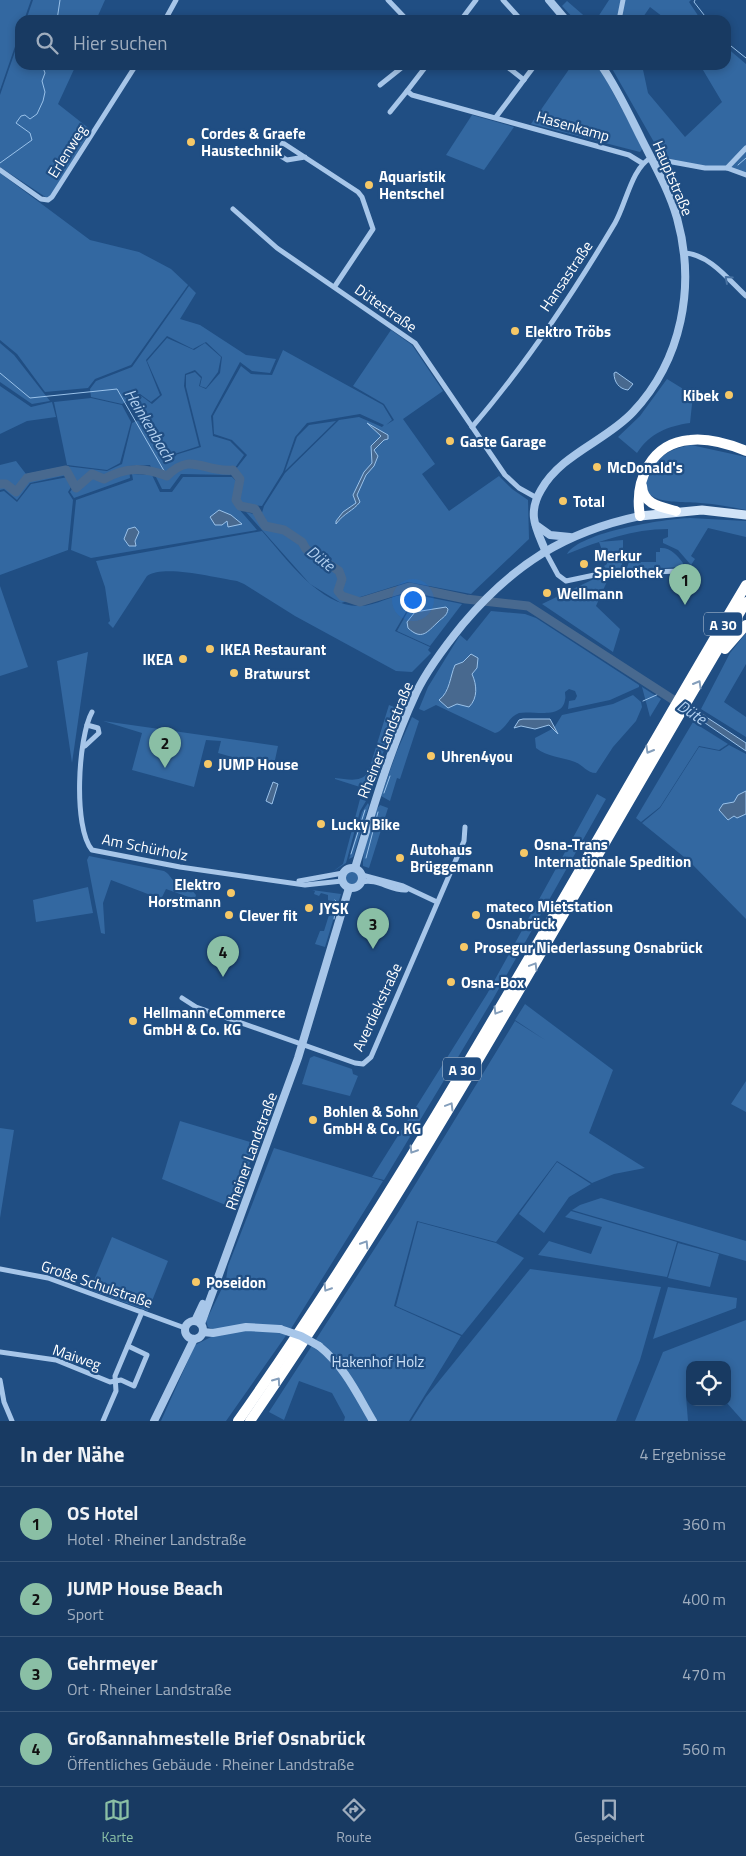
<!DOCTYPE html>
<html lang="de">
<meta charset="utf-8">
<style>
:root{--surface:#183a62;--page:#25456b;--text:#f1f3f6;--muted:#9fadbe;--line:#365477;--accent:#8abfa5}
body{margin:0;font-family:"Titillium Web",sans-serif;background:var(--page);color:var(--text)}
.controls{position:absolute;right:15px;bottom:15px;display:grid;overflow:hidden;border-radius:10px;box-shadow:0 2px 8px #0003}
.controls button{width:45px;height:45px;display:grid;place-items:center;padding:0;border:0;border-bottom:1px solid var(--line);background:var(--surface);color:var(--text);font:25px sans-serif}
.you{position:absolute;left:412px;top:599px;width:18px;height:18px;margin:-12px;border:4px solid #fff;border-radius:50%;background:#1a73e8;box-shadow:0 0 0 8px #1a73e833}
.badge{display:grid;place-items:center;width:32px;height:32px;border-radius:50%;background:var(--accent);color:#111;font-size:16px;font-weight:700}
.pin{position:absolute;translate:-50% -41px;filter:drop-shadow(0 1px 2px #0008)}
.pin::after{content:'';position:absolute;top:26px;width:18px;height:15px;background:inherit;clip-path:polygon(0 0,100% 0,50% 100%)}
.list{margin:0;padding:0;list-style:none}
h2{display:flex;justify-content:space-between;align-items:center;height:65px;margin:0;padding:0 20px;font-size:21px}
h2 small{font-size:16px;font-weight:400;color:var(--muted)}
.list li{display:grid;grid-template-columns:32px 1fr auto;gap:15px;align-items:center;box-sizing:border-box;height:75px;padding:0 20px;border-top:1px solid var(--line)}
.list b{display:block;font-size:19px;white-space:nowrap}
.list p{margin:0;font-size:16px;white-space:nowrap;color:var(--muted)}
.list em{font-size:16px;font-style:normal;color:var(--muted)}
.icon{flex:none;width:28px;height:28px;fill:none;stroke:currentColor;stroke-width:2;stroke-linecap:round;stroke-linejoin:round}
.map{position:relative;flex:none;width:746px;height:1421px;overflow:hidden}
.search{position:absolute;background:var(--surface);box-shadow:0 2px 8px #0003;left:15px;right:15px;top:15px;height:55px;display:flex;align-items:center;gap:12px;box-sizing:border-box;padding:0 18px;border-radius:15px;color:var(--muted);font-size:19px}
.sheet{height:365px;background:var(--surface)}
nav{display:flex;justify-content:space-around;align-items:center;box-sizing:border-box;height:70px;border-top:1px solid var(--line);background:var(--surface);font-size:14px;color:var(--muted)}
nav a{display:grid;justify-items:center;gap:2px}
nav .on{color:var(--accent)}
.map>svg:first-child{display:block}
.green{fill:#3368a1}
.water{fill:#48698f;stroke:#9ac2ea}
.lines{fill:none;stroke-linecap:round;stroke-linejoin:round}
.stream{stroke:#9ac2ea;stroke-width:1}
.river{stroke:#48698f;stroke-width:9}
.minor{stroke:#a7c6e9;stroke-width:5}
.tertiary{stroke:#a7c6e9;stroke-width:8}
.secondary{stroke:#d1e3f7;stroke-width:9}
.motorway{stroke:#fff;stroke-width:10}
.tertiary-bridge{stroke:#a7c6e9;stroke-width:8}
.oneway{stroke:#4872a2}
.oneway2{stroke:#849ebb}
.poi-dot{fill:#f6c867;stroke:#204e83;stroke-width:2}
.labels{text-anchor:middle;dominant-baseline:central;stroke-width:4.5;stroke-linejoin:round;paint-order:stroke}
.shield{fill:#204e83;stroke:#bccada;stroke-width:1}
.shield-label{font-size:14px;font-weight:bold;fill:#fff}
.street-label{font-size:15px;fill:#fff;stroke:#204e83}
.poi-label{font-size:15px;font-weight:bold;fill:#fff;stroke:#204e83;text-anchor:start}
.park-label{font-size:15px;fill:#cbe0f7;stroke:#204e83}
.water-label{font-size:16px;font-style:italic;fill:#b2d0f0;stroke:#204e83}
</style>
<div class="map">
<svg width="746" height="1421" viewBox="0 0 746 1421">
<rect width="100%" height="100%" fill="#204e83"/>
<g class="green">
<polygon points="0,0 31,0 24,20 20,20 20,32 0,90"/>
<polygon points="33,0 105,0 96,20 26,20"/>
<polygon points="609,0 691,0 689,2 701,20 667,20 650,7 641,20 596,20"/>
<polygon points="567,1 589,20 575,20 562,6"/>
<polygon points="20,37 20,65 76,65 58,104 91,130 51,196 47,198 0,167 0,95"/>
<polygon points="726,47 746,64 746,177 730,167 667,165 610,65 642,65 648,93 685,137 722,102 700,65 726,65"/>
<polygon points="572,65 598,65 643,148 640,152 531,124"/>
<polygon points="472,115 514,127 484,170 446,155"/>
<polygon points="0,173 90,240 139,252 171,269 188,285 131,365 95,379 88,388 45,392 17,354 0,340"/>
<polygon points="189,286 196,293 180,319 200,325 246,355 276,359 270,373 252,371 240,362 211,416 213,436 230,441 244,455 230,475 181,474 170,489 162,489 150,465 129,466 130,478 74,498 70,492 76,483 72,474 30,483 17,500 4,489 0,490 0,465 16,461 26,474 65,466 107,471 122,464 132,423 139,420 128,402 140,395 152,404 162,395 147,361 167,338 194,350 205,343 221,357 218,372 206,388 200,386 202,377 195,370 185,374 184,386 199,446 162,458 144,419 143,419 162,459 201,447 186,387 186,375 195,372 201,378 199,386 206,389 220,373 222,357 206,342 193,349 167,336 146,360 160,395 151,402 140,394 122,404 91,397 90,389 96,381 132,367"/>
<polygon points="391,330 412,345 443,391 403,419 435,464 422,474 449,511 499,476 512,489 528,500 529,539 471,594 408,582 341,603 310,584 246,512 261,516 264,506 285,473 339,420 359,417 382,427 384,425 360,414 307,423 295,437 283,472 262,506 243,504 240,500 244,478 236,469 247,455 232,440 214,434 213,416 241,366 251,374 272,375 283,350 383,405 392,420 386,425 394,420 384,404 353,386"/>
<polygon points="0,343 14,355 50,401 32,404 0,382"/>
<path d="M667 379 693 395 690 423C668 426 650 433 637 453L618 437 640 416Z"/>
<polygon points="0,386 31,407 52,402 56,417 27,421 0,434"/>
<polygon points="91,398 122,405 131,422 120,463 107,470 67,465 54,402"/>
<polygon points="336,421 285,471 297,437 309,425"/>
<path d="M691 445 746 457V510C731 507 716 504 700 503 678 501 628 506 652 468 662 453 674 448 691 445Z"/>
<polygon points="132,474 152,475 160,492 172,492 183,477 232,477 236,481 232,501 257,530 91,558 71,550 76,500 133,480"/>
<polygon points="68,477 71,487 68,492 73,500 68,550 0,575 0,492 4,491 17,502 31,484"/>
<path d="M690 518 746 521V537L708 528 691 556 695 559 691 565 678 550 663 543V539L668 537V529C633 529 599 541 567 554 580 532 664 519 690 518Z"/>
<path d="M262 531C287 559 320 607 360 606 379 606 396 591 416 595L395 631 430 647 428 650 431 653 412 672 396 671 295 616 244 584 237 581C216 578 164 564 147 576L113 628 108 623 110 621 105 587 96 561Z"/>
<polygon points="623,540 623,555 605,558 599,542"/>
<path d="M660 548C670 547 677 555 683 563L682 567 626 570 629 562H656V552H660Z"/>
<polygon points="623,557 621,570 608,571 604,566 607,564 606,559"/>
<polygon points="598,577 609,577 596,606 620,629 613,652 542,604"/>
<polygon points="0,586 28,667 0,676"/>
<polygon points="417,595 462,604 430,646 397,631"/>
<path d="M491 611 525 614 536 618 639 685V687L610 700 568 709 569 701 575 700 577 696 575 691 569 689 565 692C565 695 566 697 565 700 562 720 532 710 519 713 508 717 506 730 495 733L436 705 424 711 419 709 428 687 460 635 467 641Z"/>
<polygon points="746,633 746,664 724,702 746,717 746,737 701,709 730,653"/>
<polygon points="88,652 72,763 57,661"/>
<polygon points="642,687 661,699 650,717"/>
<path d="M633 695 641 702 642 707 636 721 613 747 596 773C587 773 583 765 575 762 562 757 547 757 536 748L535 738 552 729 558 733 554 728 562 715 613 704Z"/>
<path d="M389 705 394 707 397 713 369 793H364L363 788 335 779V778C348 779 359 783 368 773Z"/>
<polygon points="412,717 419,721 400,779 397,778 390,801 381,796 397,751"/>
<polygon points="103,721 278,746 275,760 257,764 218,753 221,741 206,740 194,787 132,770 142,733"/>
<polygon points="693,722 728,744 719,750 699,746 660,807 641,822 636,818"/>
<polygon points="729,745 746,754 746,919 689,861 642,823 660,808 699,747 720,751"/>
<polygon points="597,794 606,799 493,999 384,1180 372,1177 487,994"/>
<polygon points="360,799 366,801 360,811 346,863 331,873 343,864"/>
<polygon points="368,803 369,805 353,857 349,859 362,812"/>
<path d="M380 805 388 808 369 868 363 866C362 855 370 815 380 805Z"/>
<path d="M89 856 164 871C170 874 170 878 175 882 181 888 191 887 196 895L192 910 188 908 191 898 166 889 161 899 111 880 103 903 105 934 101 933 87 860Z"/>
<circle cx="352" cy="877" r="7"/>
<polygon points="88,887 93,913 36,922 33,900"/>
<polygon points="312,890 341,894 325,947 315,944 320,931 324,931 333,902 328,900 328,895 321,893 319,896 314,894 315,891"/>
<polygon points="525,1004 613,1070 589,1133 645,1168 614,1174 592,1183 557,1161 496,1242 417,1221 394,1306 461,1336 409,1421 344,1421 345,1417 332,1393 299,1381 284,1420 269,1412 399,1211 515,1021 545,1040 515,1020"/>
<polygon points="314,1056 352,1069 353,1074 358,1076 350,1096 302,1084 310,1058"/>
<polygon points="746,1081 746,1112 731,1104"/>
<polygon points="180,1121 257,1144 233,1208 162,1179"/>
<polygon points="0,1128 14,1130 0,1218"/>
<polygon points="274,1148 383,1181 292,1327 226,1421 161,1421 195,1345 211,1337 212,1329 208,1327 206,1321 226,1280 228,1266"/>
<polygon points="557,1162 591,1184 569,1197 544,1233 519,1214"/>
<polygon points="601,1198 746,1241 746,1261 572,1210 580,1205"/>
<polygon points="571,1211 677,1242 667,1277 538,1255 549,1241 591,1254 602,1227 565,1217"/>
<polygon points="418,1222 496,1243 524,1258 462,1335 396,1306"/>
<polygon points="112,1237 168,1261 148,1311 90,1290"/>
<polygon points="678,1243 719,1254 710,1287 668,1278"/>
<polygon points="530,1269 661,1287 640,1360 616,1421 411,1421 426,1397"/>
<polygon points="668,1287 737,1298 736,1308 653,1339"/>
<polygon points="746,1320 746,1421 743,1421 726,1402 727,1365 690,1365 690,1396 686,1396 688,1421 635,1421 663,1352"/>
</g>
<g class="water">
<path d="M616 372 633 384 628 390C619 389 614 382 614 373Z"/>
<path d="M367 423 388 435V439L384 440 374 450 378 456 374 466 366 475 357 495 360 502C353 511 344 513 336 524V521L343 512 356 503 353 495 364 472 372 463 371 446 381 436Z"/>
<polygon points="219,510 231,515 242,524 228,527 227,521 222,525 215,525 210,517"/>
<polygon points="135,527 139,532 135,541 136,546 129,546 124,539 128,529"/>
<path d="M446 607 448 609C447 616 443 617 438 622 427 632 422 641 408 628L407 622 415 612Z"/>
<path d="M471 654 478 658 477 668 472 674C477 685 478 698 469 707L457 704 448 708 439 700C450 692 450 676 455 665L463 662Z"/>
<polygon points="694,709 746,743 746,751 692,714"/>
<polygon points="523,719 550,719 558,734 549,725 535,729 521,726 514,728 519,720"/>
<polygon points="273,782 278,784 272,804 266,801"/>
<polygon points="746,791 746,814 737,818 734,816 728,820 719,810 723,804 734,802 738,795"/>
</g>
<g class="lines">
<g class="stream">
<polyline points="695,0 694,2 708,20"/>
<polyline points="57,20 60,0"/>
<polyline points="726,42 746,58"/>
<polyline points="0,163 32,140 30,133 16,123 21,116 25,115 30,119 37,114 43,101 45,92 42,81 45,73 42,65"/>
<polyline points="738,165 746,158"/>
<polyline points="0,373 30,398 117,389 167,476"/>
<polyline points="643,701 661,693"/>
<polyline points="384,793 390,776"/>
<polyline points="351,854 365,810"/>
<polyline points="366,858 378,812"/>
<polyline points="334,919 337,902 335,900"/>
</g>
<path class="river" d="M0 484H6L16 492 27 478 66 470 76 488 92 474 104 479C126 467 143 467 167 476 192 451 203 473 233 470L240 479 236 500 240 506 255 509 265 526 284 530 302 542 306 549 339 571 342 579 338 591 342 596 360 602 409 587 466 599 528 606 703 719"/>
<g class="minor">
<polyline points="388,0 407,20"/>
<polyline points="503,0 521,20"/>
<polyline points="165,20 176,0"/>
<polyline points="461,20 476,0"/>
<polyline points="619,20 623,0"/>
<polyline points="427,65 407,91 412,95 629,155 642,163"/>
<polyline points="505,65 524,80"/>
<polyline points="380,85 405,65"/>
<polyline points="390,112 407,91"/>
<polyline points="496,117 535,65"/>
<polyline points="305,157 287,160 276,153 283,143 358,192 362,197 373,229 335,286"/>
<polyline points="654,165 667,161 705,168 727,168 746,148"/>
<polyline points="727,168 746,175"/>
<polyline points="0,170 41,199 48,200 52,197 136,65"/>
<polyline points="233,209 277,248 415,343 505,475 519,488 537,498"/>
<path d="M684 253C709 254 728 279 746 296"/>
<path d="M472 427C524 367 574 292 615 223 626 204 632 167 651 158"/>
<polyline points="545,551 558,575 566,581 604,573 685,571"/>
<path d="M92 712C78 737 73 828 92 850L180 867 305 885 342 881"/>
<polyline points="85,746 99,733 98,728 87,725"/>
<polyline points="362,875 403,886 437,902"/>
<polyline points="299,881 343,873"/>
<path d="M362 882C377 878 391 891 406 890"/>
<polyline points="182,998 196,1007 355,1063 363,1064 371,1057 464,841 465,827"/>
<polyline points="0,1269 48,1278 185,1328"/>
<polyline points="0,1352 56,1360 110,1382 121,1380 134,1386 147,1355 128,1346"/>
<polyline points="0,1380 4,1402 12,1421"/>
<polyline points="103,1421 116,1391 115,1376 142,1312"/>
</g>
<g class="tertiary">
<polyline points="549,0 566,20"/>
<polyline points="536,525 550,535 570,537"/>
<path d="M545 550C536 528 527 514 541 490 561 454 606 441 633 412 682 360 696 286 677 218 669 190 654 164 641 138 629 114 617 88 601 65"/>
<circle cx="352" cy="878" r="10"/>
<path d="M355 868C373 808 390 749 416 693 428 668 446 645 463 624 513 565 564 532 640 516"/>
<circle cx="194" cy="1330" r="9"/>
<polyline points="195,1321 203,1304"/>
<polyline points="201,1324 298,1058 349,888"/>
<polyline points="203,1332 213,1333 246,1327 280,1329"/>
<path d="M319 1346C345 1367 357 1394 373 1421"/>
<polyline points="154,1421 194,1339"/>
</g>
<polyline class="secondary" points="640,516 702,510 746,515"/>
<g class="motorway">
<path d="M642 486C643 505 662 507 676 511"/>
<path d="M640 516C634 481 651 443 690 440 708 438 729 444 746 451"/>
<polyline points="725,649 746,625"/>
<path d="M238 1421C426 1154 579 865 746 585"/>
<path d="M250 1421C431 1158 582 876 746 602"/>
</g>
<polyline class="tertiary-bridge" points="280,1329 301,1336 319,1346"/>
</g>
<defs><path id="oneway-chevron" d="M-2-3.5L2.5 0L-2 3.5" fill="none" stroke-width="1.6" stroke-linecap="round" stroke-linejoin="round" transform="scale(1.25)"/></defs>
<use class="oneway" href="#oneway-chevron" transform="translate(728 279) rotate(-138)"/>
<g class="oneway2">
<use href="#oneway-chevron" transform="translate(698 684) rotate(-60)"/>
<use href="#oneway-chevron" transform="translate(649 750) rotate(120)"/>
<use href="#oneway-chevron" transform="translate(534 966) rotate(-59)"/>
<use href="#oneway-chevron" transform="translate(497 1011) rotate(121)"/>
<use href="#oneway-chevron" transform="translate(450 1106) rotate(-59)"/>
<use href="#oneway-chevron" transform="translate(413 1150) rotate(122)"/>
<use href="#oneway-chevron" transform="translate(365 1244) rotate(-58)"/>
<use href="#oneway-chevron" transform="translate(327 1288) rotate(122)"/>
<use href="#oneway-chevron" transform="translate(277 1381) rotate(-55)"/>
</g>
<g class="poi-dot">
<circle cx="191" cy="142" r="5"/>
<circle cx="369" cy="185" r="5"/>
<circle cx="515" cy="331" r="5"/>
<circle cx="729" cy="395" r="5"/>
<circle cx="450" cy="441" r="5"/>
<circle cx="597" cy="467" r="5"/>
<circle cx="563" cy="501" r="5"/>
<circle cx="584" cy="564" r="5"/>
<circle cx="547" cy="593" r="5"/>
<circle cx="210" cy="649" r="5"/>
<circle cx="183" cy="659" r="5"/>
<circle cx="234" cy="673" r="5"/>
<circle cx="431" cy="756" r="5"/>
<circle cx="208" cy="764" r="5"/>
<circle cx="321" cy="824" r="5"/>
<circle cx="524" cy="853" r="5"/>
<circle cx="400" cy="858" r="5"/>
<circle cx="231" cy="893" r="5"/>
<circle cx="309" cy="908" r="5"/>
<circle cx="229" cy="915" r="5"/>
<circle cx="476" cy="915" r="5"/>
<circle cx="464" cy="947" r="5"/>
<circle cx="451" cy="982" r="5"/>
<circle cx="133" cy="1021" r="5"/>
<circle cx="313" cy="1120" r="5"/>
<circle cx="196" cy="1282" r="5"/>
</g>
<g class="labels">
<g class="shield">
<rect x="704" y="612.5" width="38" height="23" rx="4"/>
<rect x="443" y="1057.5" width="38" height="23" rx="4"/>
</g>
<g class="shield-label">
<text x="723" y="624">A 30</text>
<text x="462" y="1069">A 30</text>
</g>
<g class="street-label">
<text transform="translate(573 126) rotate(16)">Hasenkamp</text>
<text transform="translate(67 151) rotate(-58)">Erlenweg</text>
<text transform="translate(673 178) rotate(67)">Hauptstraße</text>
<text transform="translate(566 276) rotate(-56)">Hansastraße</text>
<text transform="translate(386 308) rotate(35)">Dütestraße</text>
<text transform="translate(385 740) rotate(-68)">Rheiner Landstraße</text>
<text transform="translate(145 847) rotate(11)">Am Schürholz</text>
<text transform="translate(377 1007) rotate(-65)">Averdiekstraße</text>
<text transform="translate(251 1151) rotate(-70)">Rheiner Landstraße</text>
<text transform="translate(97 1284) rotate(19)">Große Schulstraße</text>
<text transform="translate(77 1357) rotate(19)">Maiweg</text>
</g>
<g class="poi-label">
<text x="201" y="133">Cordes &amp; Graefe<tspan x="201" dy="17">Haustechnik</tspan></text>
<text x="379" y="176">Aquaristik<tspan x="379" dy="17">Hentschel</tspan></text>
<text x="525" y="331">Elektro Tröbs</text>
<text x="719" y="395" text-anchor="end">Kibek</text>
<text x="460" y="441">Gaste Garage</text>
<text x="607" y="467">McDonald's</text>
<text x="573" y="501">Total</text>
<text x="594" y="555">Merkur<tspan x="594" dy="17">Spielothek</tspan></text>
<text x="557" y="593">Wellmann</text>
<text x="220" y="649">IKEA Restaurant</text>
<text x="173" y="659" text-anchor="end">IKEA</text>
<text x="244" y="673">Bratwurst</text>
<text x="441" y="756">Uhren4you</text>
<text x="218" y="764">JUMP House</text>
<text x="331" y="824">Lucky Bike</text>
<text x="534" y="844">Osna-Trans<tspan x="534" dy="17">Internationale Spedition</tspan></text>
<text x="410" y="849">Autohaus<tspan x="410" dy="17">Brüggemann</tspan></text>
<text x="221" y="884" text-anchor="end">Elektro<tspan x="221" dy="17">Horstmann</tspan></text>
<text x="486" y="906">mateco Mietstation<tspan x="486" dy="17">Osnabrück</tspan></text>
<text x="319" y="908">JYSK</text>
<text x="239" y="915">Clever fit</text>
<text x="474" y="947">Prosegur Niederlassung Osnabrück</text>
<text x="461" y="982">Osna-Box</text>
<text x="143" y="1012">Hellmann eCommerce<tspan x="143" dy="17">GmbH &amp; Co. KG</tspan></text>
<text x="323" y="1111">Bohlen &amp; Sohn<tspan x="323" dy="17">GmbH &amp; Co. KG</tspan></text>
<text x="206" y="1282">Poseidon</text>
</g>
<g class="park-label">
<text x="378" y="1361">Hakenhof Holz</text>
</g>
<g class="water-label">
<text transform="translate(150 425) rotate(59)">Heinkenbach</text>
<text transform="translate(321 558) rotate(38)">Düte</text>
<text transform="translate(692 712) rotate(33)">Düte</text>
</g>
</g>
</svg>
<div class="controls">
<button><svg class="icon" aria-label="locate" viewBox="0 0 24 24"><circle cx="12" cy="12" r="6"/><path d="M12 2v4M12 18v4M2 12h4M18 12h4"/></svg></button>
</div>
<div class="you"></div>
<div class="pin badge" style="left:685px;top:605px">1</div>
<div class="pin badge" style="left:165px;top:768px">2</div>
<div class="pin badge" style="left:373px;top:949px">3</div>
<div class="pin badge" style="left:223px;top:977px">4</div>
<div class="search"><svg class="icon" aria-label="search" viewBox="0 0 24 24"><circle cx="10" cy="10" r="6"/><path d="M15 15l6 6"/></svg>Hier suchen</div>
</div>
<section class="sheet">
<h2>In der Nähe<small>4 Ergebnisse</small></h2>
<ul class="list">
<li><span class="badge">1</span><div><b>OS Hotel</b><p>Hotel · Rheiner Landstraße</p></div><em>360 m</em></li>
<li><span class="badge">2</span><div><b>JUMP House Beach</b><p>Sport</p></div><em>400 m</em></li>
<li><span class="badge">3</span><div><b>Gehrmeyer</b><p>Ort · Rheiner Landstraße</p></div><em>470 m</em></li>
<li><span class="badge">4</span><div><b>Großannahmestelle Brief Osnabrück</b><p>Öffentliches Gebäude · Rheiner Landstraße</p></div><em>560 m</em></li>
</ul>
</section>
<nav>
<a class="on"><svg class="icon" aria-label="map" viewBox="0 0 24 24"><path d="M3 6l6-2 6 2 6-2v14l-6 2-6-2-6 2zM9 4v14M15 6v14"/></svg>Karte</a>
<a><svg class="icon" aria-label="directions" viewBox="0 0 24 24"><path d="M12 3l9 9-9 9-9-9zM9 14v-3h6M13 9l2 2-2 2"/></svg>Route</a>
<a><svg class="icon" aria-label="saved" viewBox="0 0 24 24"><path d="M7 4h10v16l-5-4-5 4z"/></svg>Gespeichert</a>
</nav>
